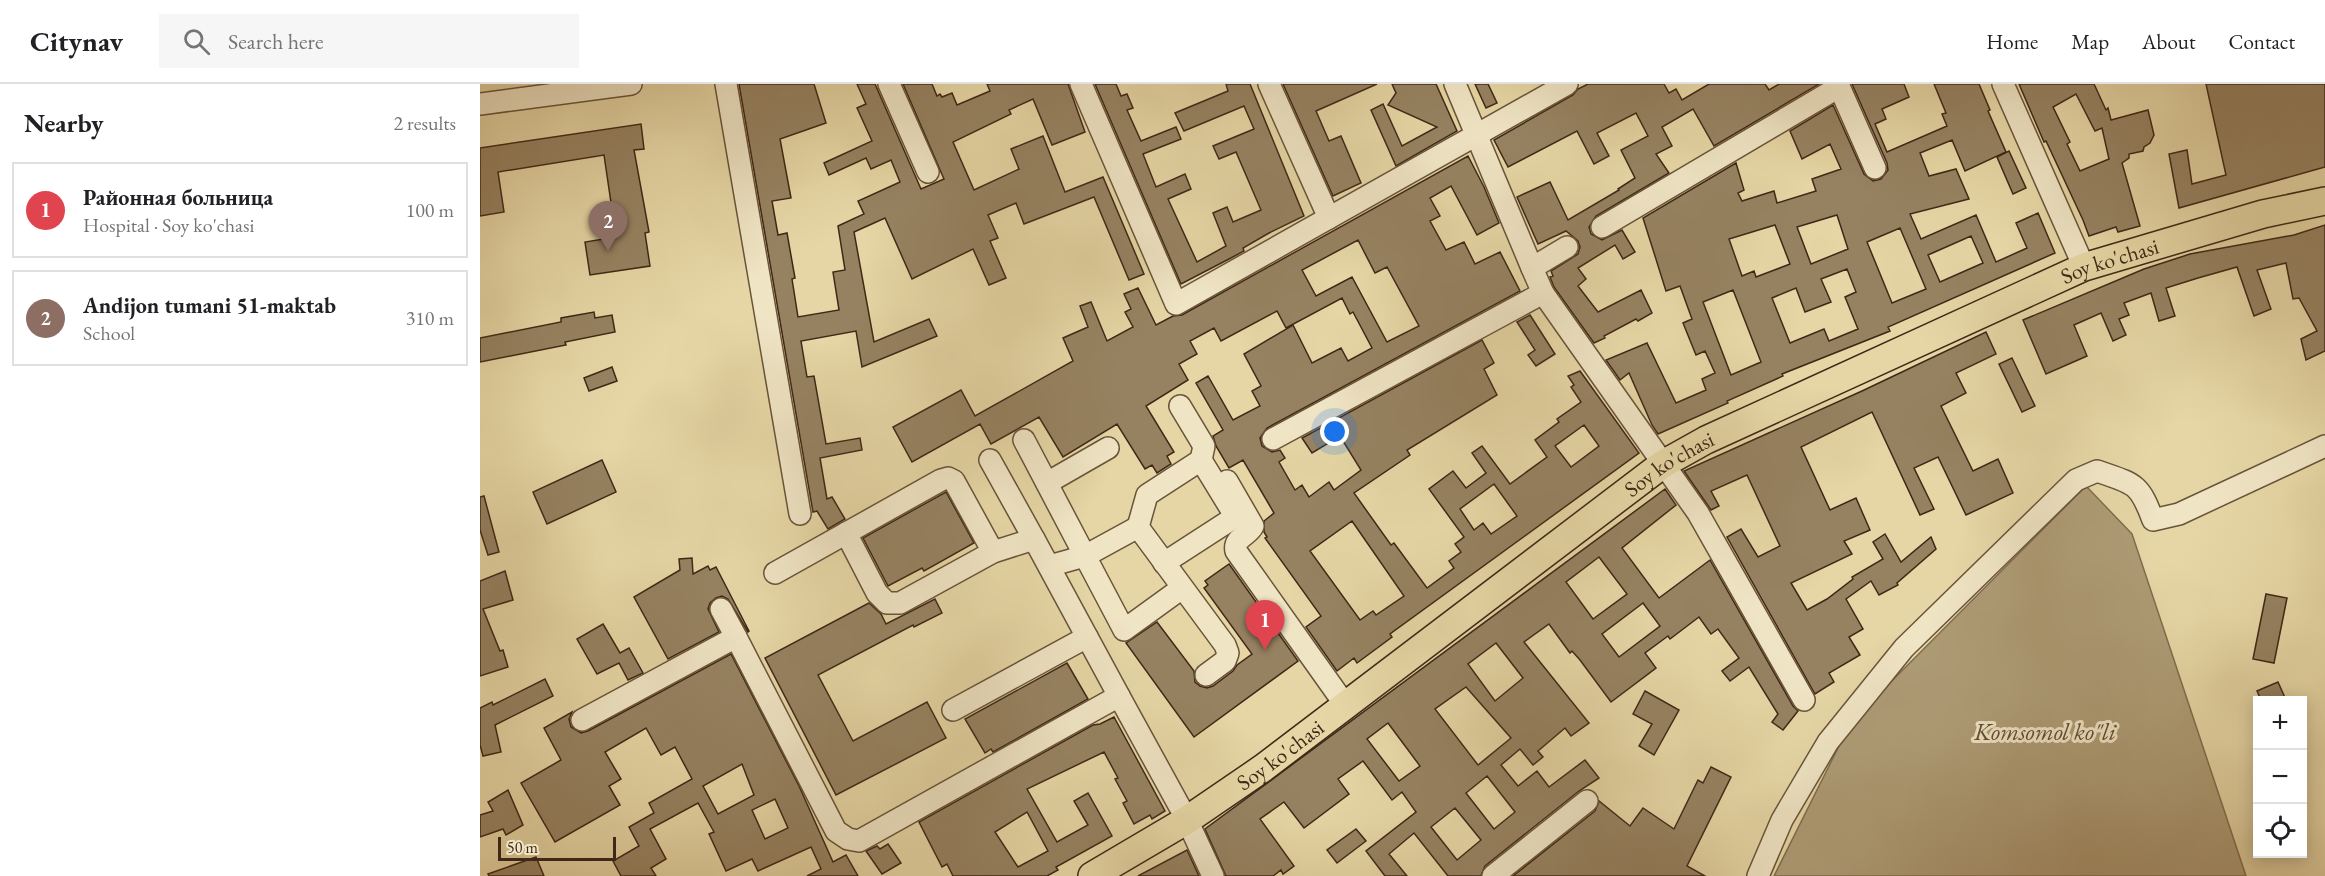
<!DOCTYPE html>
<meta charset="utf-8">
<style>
:root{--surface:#fff;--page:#f6f6f6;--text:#202124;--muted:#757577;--line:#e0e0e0;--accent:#db2777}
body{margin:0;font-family:"EB Garamond",serif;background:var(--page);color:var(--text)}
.controls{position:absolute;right:18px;bottom:18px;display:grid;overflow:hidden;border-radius:0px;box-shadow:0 3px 15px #0003}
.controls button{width:54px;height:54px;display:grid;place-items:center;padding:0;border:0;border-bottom:2px solid var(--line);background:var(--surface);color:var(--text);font:30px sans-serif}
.scale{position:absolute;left:18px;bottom:15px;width:118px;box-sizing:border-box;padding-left:6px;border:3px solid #3f2817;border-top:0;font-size:16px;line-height:21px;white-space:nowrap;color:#3f2817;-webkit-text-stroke:4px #efe4c4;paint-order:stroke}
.you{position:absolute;left:855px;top:348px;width:21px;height:21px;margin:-15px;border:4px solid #fff;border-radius:50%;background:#1a73e8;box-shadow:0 0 0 9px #1a73e833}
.badge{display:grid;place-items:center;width:39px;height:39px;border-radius:50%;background:var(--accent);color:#fff;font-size:20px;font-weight:700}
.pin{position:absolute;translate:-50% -50px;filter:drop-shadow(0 2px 3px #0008)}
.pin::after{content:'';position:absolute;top:32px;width:21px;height:18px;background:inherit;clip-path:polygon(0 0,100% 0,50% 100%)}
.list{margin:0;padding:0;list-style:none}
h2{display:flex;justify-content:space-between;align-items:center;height:78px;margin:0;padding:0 24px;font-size:26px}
h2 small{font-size:20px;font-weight:400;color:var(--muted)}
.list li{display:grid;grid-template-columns:39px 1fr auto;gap:18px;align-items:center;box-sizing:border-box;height:96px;margin:0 12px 12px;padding:0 12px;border:2px solid var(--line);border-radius:0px}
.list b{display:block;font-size:22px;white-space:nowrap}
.list p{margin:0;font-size:20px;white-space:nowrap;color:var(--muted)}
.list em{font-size:20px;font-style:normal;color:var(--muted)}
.icon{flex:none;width:33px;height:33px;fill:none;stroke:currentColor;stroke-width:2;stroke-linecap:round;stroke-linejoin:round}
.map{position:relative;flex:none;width:1845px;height:792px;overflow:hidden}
header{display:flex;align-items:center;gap:36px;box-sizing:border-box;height:84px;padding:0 30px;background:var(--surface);border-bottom:2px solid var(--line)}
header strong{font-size:28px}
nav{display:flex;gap:33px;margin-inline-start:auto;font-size:21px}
.search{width:420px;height:54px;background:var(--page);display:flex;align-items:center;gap:15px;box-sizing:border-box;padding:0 21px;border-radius:0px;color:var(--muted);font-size:22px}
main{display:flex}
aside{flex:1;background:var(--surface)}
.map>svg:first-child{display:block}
.water{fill:#ad9b75;stroke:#816d4f;stroke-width:1.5}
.building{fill:#968261;stroke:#3f2817;stroke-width:1.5;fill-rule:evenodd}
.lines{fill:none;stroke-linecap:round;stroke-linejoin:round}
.minor-casing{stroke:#69543a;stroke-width:24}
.major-casing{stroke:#3f2817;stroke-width:30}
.minor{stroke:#efe4c4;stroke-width:21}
.major{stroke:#e6d6a5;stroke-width:27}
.labels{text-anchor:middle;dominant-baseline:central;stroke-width:6;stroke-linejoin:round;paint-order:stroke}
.street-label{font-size:22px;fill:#3f2817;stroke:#efe4c4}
.water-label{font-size:24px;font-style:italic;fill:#604a33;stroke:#efe4c4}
</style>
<header>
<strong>Citynav</strong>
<div class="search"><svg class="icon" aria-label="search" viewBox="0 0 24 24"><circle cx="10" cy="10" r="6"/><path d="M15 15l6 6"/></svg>Search here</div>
<nav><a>Home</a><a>Map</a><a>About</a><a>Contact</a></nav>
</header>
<main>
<aside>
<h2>Nearby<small>2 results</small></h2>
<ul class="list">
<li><span class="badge" style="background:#e0444e">1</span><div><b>Районная больница</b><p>Hospital · Soy ko'chasi</p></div><em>100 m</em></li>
<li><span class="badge" style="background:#8d6e63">2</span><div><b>Andijon tumani 51-maktab</b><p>School</p></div><em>310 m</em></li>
</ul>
</aside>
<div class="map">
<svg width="1845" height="792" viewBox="0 0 1845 792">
<rect width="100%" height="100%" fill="#e6d6a5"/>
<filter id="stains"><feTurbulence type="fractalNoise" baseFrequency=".00333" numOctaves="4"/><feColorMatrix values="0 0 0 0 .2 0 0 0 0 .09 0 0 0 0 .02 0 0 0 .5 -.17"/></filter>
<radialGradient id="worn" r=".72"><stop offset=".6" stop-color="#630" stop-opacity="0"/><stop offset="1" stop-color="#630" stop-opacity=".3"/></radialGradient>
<polygon class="water" points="1606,402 1652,450 1766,792 1294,792 1371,638"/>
<g class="building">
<polygon points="259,0 334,0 346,39 300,55 311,114 292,117 298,151 307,149 315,194 312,195 318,233 359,226 353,188 365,186 358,142 384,130 378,117 420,98 411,76 391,85 386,74 349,91 344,79 392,57 377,24 386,20 377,0 395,0 441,105 464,95 423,0 452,0 457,12 460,10 462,13 472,9 477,21 510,7 507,0 588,0 605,48 572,61 553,15 529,26 531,30 473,58 494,106 539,85 531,65 563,52 585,108 623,93 664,190 649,196 614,113 544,140 536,119 508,131 518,154 510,157 526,194 509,201 493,165 432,195 405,134 374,148 394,258 449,235 457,252 382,283 376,247 321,257 327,293 334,292 346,360 380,354 382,366 340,374 347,415 352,413 365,435 348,445 337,427 333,428"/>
<polygon points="615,0 636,0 641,12 647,10 653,24 647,26 661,57 696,43 701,55 663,70 676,103 705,90 711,105 688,115 717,178 746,162 733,129 747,123 753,138 781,126 756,68 739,75 733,62 774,45 764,22 704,47 695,29 748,7 746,0 770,0 824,132 789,149 763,164 764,167 749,175 701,200"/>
<polygon points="803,0 897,0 836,27 849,57 861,52 881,99 853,112"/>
<polygon points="912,0 956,0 977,47 916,82 891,26 903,20 922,62 957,43 908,21 916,9"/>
<polygon points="995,0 1008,0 1017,19 1006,24"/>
<polygon points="1108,0 1184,0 1189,9 1196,5 1202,16 1229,0 1285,0 1289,6 1299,0 1339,0 1234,62 1213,25 1182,43 1192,62 1176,70 1189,89 1116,132 1109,143 1111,150 1122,156 1142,146 1155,168 1143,175 1135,161 1098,184 1106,195 1098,202 1118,228 1161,206 1172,229 1158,237 1156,235 1124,252 1125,254 1114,259 1074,203 1070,193 1073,192 1071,187 1098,170 1100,163 1098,157 1086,147 1058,160 1037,113 1070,98 1088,136 1139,106 1138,105 1155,94 1141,66 1168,52 1156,29 1117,49 1129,72 1114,80 1097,47 1028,83 1014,56 1093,11 1098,5"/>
<path d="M1372 0H1424L1429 13 1402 25 1406 35 1395 40 1407 68 1467 42 1462 30 1466 29 1454 0H1499L1510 26 1508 27 1526 68 1485 87 1472 56 1440 69 1449 92 1476 85 1489 115 1430 130 1441 155 1496 131 1516 178 1547 164 1536 139 1558 129 1575 169 1408 243 1410 247 1302 290 1303 292 1247 317 1248 319 1178 350 1172 341 1149 289 1140 296 1126 276 1167 259 1196 319 1226 306 1222 295 1235 289 1225 267 1216 271 1203 239 1212 235 1200 202 1186 207 1163 134 1256 79 1264 106 1258 109 1262 117 1294 107 1297 119 1336 107 1332 95 1361 85 1350 60 1322 75 1310 47 1353 21 1384 90 1393 97 1401 95 1408 86 1407 79ZM1357 131 1368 165 1331 180 1317 143ZM1295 141 1310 180 1276 193 1274 187 1262 192 1249 155ZM1420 144 1446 205 1412 219 1387 158ZM1491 152 1503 179 1460 198 1448 171ZM1367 185 1376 208 1365 213 1378 245 1349 257 1344 245 1310 259 1292 214 1316 204 1325 228 1351 218 1341 195ZM1253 206 1281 278 1251 291 1223 218Z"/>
<path d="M1539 0H1614L1626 26 1628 24 1631 36 1668 26 1674 51 1670 59 1664 63 1663 67 1649 70V74L1642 79 1660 142 1638 148 1636 143 1609 152 1603 136 1566 57 1564 58ZM1596 10 1615 47 1622 44 1629 75 1600 87 1587 60 1590 58 1573 23Z"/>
<polygon points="1726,0 1845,0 1845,83 1699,124 1689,70 1707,66 1712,100 1746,91"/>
<polygon points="161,40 164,65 154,66 169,148 165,149 170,182 110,191 105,158 136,153 124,71 18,88 24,128 0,132 0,64"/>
<polygon points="1529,67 1546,104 1533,110 1517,73"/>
<path d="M988 72 1004 103 1019 139 997 151 971 102 950 114 960 132 950 137 966 166 984 158 995 180 1020 168 1040 207 787 344 780 354 782 362 792 368 800 366 805 374 799 378 815 406 822 401 829 413 849 398 854 406 881 386 860 352 832 369 822 354 1002 256 1014 279 1004 285 1017 311 927 366 930 371 874 409 911 461 914 459 947 504 974 484 969 477 981 468 975 460 984 453 949 405 973 387 986 404 1006 389 992 369 1002 362 1030 400 1067 373 1055 356 1079 338 1077 335 1101 318 1091 303 1094 301 1088 292 1100 287 1159 369 910 550 912 553 877 579 874 574 857 587 826 543 841 532 785 454 787 453 784 448V437L794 429 763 376 749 384 736 362 733 352 743 346 716 299 728 292 753 336 780 322 772 307 781 302 764 270 813 241 832 279 861 264 868 277 892 264 873 228 870 230 862 214 806 244 797 227 741 257 734 244 710 257 717 270 699 280 708 296 666 322 694 368 687 372 691 380 677 389 672 381 665 385 637 340 583 373 559 333 511 360 500 340 432 378 413 343 481 306 495 332 593 277 583 254 608 243 600 222 611 218 627 257 653 243 645 228 651 225 644 210 658 204 676 241 693 232 702 231ZM878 156 895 189 907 183 939 242 907 258 872 193 836 212 822 186ZM1104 341 1119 362 1091 383 1075 362ZM1014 400 1037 432 1011 450 1003 439 994 446 980 425ZM872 437 924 512 896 531 893 527 880 536 830 467Z"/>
<polygon points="1845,141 1845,267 1826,276 1821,255 1837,247 1819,214 1813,215 1806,179 1777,186 1791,225 1774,232 1757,183 1718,194 1686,204 1695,232 1679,237 1671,209 1644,219 1649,231 1639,235 1646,251 1633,257 1621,229 1594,241 1607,272 1566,290 1543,236 1664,185 1710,170 1814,151"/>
<polygon points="114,228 115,234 132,231 135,248 85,258 86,261 0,278 0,254 81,238 81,234"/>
<polygon points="1050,231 1075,270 1056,282 1048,271 1055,266 1037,238"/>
<polygon points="1506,248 1516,270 1476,289 1486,309 1461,322 1493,387 1518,375 1533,409 1486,431 1458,373 1434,384 1454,425 1440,431 1392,328 1321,363 1350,426 1376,414 1390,446 1364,457 1372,470 1311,499 1327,526 1347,515 1373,495 1372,493 1403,475 1393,458 1405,450 1421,478 1451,453 1456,465 1417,499 1418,501 1399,511 1391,497 1366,515 1383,545 1369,553 1380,571 1349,589 1354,598 1335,610 1247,453 1261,445 1278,473 1300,462 1267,391 1231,407 1239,422 1231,426 1204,387 1382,307"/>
<polygon points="1532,274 1555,322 1542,328 1519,280"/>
<polygon points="132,283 137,297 109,307 104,294"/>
<polygon points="122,376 136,408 67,440 53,408"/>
<path d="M1185 405 1196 421 1142 464 1179 514 1230 476 1313 622 1318 627 1303 646 1292 638 1298 630 1269 583 1250 597 1242 587 1259 574 1238 545 1231 550 1219 533 1190 555 1188 552 1165 569 1176 584 1131 618 1100 576 1092 567 1090 569 1069 540 1044 558 1109 639 1091 652 1085 644 1058 667 1063 673 1053 681 1040 665 1021 681 1038 702 1057 687 1069 703 1105 676 1119 694 1099 707 1005 782 1001 792H968L934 749 909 770 927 792H905L886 767 936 728 922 708 912 716 883 677 858 695 869 710 824 744 804 718 780 735 814 782 803 790 801 786 793 792H746L725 745ZM1119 473 1147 510 1113 535 1086 498ZM1163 519 1180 542 1139 573 1122 550ZM1016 559 1043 594 1015 617 988 580ZM986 603 1031 654 998 681 955 625ZM908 639 940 682 919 697 887 655ZM1007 692 1035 728 1014 745 986 709ZM975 724 1001 756 977 776 951 743Z"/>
<polygon points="466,408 494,459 444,487 442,484 408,502 383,454"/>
<polygon points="4,412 19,468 8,471 0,446 0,413"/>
<polygon points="212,474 213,490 228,482 230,486 236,483 269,547 268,548 248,515 242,512 236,514 230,519 228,525 239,548 188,575 154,513 200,486 199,475"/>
<polygon points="749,480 818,577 714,653 646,559 677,538 714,587 715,598 720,602 727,604 733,602 753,587 757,581 772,570 724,504 728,501 725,497"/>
<polygon points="25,487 33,516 3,525 20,567 23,566 28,583 0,592 0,497"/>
<polygon points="1786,510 1807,514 1794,579 1773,575"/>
<polygon points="455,515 462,529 434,543 433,541 338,591 373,657 447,618 466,654 356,711 285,574 389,519 401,530 406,540"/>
<polygon points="123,540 140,569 149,564 163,589 148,596 139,579 117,590 97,555"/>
<path d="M251 570 319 702 353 778 366 771 378 792H327L341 785 331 763 278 787 272 775 246 787 229 750 234 748 218 719 170 745 186 775 171 784 176 792H141L133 777 159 762 149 743 174 729 169 719 212 695 195 663 181 671 166 644 125 668 141 695 129 702 140 721 75 758 41 699 81 676 64 644 92 628 89 635 91 643 101 649 108 647ZM262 680 274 711 238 730 223 702ZM295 715 308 744 285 755 272 726Z"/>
<polygon points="587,579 608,615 513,668 511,665 505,669 485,635"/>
<polygon points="65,595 73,612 15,641 21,668 3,672 0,661 0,624 12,618 13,621"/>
<polygon points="1798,598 1806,616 1781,616 1777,607"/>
<polygon points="1165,607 1199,626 1174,671 1159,662 1172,640 1153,630"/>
<path d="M634 633 685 727 672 735 670 731 654 740 643 719 647 717 635 695 638 694 624 668 547 705 577 758 608 741 594 717 608 709 632 752 576 783 578 786 567 792H473L467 780 462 783 439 738 613 641 620 640ZM547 728 568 767 538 783 515 748Z"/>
<polygon points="1231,683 1251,693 1207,782 1225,792 1033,792 1115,727 1119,717 1150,742 1163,724 1194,745 1218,696 1223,699"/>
<polygon points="28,706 43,741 26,751 23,745 0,753 0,731 13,727 8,718"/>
<polygon points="876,745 886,757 857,779 847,766"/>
<polygon points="408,760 421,779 402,790 386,767 397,762 400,765"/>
<polygon points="707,766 719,792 658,792"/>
<polygon points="56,773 64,792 9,792 8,790"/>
</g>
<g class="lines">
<defs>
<g id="minor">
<polyline points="246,0 320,430"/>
<polyline points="409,0 448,88"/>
<polyline points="601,0 696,220 1087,0"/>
<polyline points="789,0 849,134"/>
<polyline points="975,0 1052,184"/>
<polyline points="1358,0 1395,84"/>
<polyline points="1523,0 1604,183"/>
<polyline points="0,20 151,0"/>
<polyline points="1122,143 1359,3"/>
<polyline points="1087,163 1052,184 1063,209 1218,429 1324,616"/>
<polyline points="700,322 724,362 721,376"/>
<polyline points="793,355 1063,209"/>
<polyline points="544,356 605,472 569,482"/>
<polyline points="510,376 554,455"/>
<path d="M747 397 773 442C768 452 753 454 756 467L866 622"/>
<polyline points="567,399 628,364"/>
<polyline points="658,443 667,411 721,376 754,430 752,435 684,479"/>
<polyline points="366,449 397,509 407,519 420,519 513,468 554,455 639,612"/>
<polyline points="295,489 461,396 468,394 474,397 513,468"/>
<polyline points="702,504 644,546 605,472 658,443 745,561 748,569 745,577 726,591"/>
<polyline points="241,525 256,553"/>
<polyline points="473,626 607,553"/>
<polyline points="102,636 256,553 356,747 368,755 379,757 639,612 707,736 733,792"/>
<polyline points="1013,792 1107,717"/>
<path d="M1278 792 1302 736 1348 658 1424 564 1596 396 1617 387C1654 400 1659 398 1673 436L1699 430 1845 362"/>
</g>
<g id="major">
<path id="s1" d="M612 792 707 736 783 684 1183 380 1226 356 1604 183 1783 130 1845 117"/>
</g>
</defs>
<use href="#minor" class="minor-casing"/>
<use href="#major" class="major-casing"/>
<use href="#minor" class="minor"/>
<use href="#major" class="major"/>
</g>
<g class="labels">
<g class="street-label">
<text stroke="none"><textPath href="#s1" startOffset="1196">Soy ko'chasi</textPath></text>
<text stroke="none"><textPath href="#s1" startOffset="710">Soy ko'chasi</textPath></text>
<text stroke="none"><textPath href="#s1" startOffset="224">Soy ko'chasi</textPath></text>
</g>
<g class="water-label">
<text x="1565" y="647">Komsomol ko"li</text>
</g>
</g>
<rect width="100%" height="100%" filter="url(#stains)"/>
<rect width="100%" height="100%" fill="url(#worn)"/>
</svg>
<div class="controls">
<button>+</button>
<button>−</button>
<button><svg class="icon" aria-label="locate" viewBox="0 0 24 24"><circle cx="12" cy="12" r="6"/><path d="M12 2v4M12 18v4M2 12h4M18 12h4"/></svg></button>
</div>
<div class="scale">50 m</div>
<div class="you"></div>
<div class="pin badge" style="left:785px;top:566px;background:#e0444e">1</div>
<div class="pin badge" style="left:128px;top:167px;background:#8d6e63">2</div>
</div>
</main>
